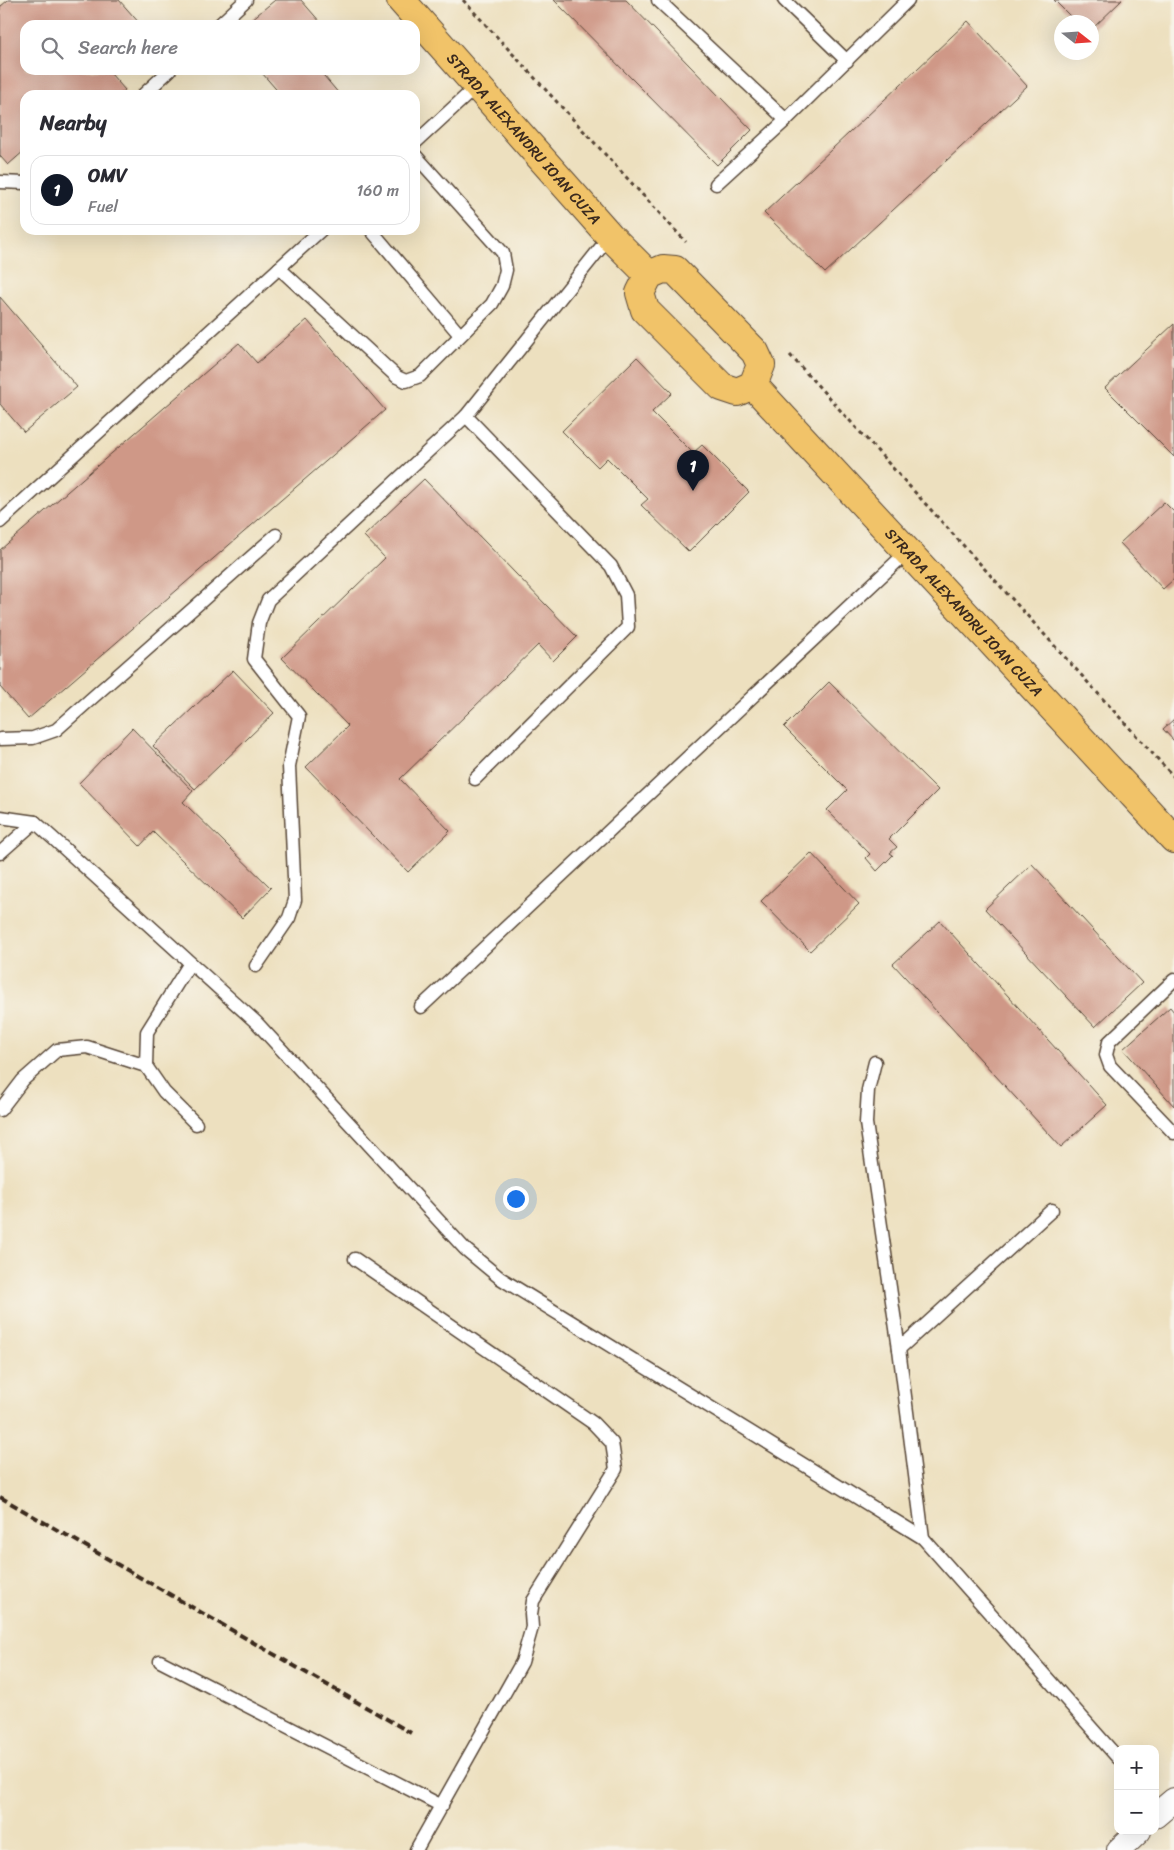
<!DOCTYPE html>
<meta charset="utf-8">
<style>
:root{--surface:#fff;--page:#f7f7f7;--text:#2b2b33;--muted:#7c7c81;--line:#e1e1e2;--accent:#111827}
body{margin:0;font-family:Sriracha,sans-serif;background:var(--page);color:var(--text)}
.controls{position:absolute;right:15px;bottom:15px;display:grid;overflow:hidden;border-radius:10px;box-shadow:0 5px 20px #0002}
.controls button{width:45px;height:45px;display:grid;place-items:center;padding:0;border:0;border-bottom:1px solid var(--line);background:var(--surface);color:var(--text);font:25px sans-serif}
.compass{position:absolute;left:1054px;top:15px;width:45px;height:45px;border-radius:50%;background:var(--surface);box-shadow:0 5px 20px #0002;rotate:107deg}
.you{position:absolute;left:515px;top:1198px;width:18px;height:18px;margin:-12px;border:4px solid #fff;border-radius:50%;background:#1a73e8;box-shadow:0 0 0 8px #1a73e833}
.badge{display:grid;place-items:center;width:32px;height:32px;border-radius:50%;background:var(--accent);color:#fff;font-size:16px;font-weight:700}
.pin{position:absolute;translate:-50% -41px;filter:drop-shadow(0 1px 2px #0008)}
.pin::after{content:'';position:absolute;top:26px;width:18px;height:15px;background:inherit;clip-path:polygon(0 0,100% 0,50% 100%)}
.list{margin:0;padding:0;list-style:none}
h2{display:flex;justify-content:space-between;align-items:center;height:65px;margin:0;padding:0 20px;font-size:21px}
h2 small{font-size:16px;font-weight:400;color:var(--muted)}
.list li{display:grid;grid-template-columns:32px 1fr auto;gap:15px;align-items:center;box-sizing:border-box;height:70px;margin:0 10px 10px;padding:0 10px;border:1px solid var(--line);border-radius:15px}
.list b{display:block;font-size:19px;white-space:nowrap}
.list p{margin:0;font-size:16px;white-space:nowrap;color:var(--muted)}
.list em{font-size:16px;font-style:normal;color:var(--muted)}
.icon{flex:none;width:28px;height:28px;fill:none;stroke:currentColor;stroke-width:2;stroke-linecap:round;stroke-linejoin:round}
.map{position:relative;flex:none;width:1174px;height:1850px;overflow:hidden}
.search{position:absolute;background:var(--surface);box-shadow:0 5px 20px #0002;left:20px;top:20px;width:400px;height:55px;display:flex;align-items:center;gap:12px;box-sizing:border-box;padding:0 18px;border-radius:15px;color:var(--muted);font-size:19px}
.panel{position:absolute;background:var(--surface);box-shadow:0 5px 20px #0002;left:20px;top:90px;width:400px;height:145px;border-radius:15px}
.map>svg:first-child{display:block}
.building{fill:#cf9887}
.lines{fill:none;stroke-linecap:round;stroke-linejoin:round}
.service-casing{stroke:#564536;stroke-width:15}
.minor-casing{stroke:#564536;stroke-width:26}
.primary-casing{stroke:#564536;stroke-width:30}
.path{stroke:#564536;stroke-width:3;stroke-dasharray:4 4;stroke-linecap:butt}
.service{stroke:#fff;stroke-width:12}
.minor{stroke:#fff;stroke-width:24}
.primary{stroke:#f1c369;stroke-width:28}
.rail{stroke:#3b2a1e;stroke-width:4;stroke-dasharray:8 4;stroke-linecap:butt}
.labels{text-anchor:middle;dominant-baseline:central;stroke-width:4.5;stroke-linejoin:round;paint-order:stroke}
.street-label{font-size:15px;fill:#3b2a1e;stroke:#f7f3e8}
</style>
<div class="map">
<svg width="1174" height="1850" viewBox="0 0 1174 1850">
<rect width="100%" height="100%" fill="#f7f3e8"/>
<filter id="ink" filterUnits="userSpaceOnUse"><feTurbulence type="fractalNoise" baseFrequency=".02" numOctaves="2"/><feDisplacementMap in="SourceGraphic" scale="10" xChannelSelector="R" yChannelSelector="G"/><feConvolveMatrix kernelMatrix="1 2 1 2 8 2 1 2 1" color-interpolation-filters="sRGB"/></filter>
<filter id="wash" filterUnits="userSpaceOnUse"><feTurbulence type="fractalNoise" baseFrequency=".0096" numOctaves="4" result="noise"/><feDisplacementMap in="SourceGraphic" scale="20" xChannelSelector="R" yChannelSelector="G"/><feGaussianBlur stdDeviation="1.12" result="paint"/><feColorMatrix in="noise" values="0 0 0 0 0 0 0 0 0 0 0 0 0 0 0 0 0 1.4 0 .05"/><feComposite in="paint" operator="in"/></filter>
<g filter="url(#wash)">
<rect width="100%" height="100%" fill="#ede0bf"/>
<g id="blocks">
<g class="building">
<polygon points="8,0 119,0 141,25 25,25 25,70 116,70 111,74 125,90 119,95 25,95 25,150 8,165 0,156 0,7"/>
<polygon points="275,0 301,0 321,23 318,25 245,25"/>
<polygon points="554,0 626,0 752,130 717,165"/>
<polygon points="1054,0 1122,0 1092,29 1092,22 1076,22"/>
<polygon points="968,21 1027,86 825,273 764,213"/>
<polygon points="265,70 319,70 340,95 281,95 262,73"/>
<polygon points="0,297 77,387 24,432 0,404"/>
<polygon points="307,320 385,410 28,719 0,687 0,550 239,343 257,363"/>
<polygon points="1174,324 1174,457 1105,388"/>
<polygon points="637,357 672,393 652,412 693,453 702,445 749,492 689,552 641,505 648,499 607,458 598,467 562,431"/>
<polygon points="424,479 577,637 553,661 538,645 400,779 450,831 408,872 306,767 348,726 282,658 385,558 364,536"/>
<polygon points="1164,502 1174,512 1174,579 1163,589 1120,543"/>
<polygon points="233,670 274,713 195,789 153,746"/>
<polygon points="829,682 938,790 889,839 897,847 890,853 893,855 877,871 866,858 870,854 827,810 847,790 784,727"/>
<polygon points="1174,719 1174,741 1163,729"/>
<polygon points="132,728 193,791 183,802 271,888 242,918 153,832 140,846 79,783"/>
<polygon points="811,853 859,904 810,951 761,901"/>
<polygon points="1032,864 1142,983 1095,1027 985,909"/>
<polygon points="940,921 1107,1105 1061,1147 893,964"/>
<polygon points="1170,1007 1174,1012 1174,1106 1123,1049"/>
</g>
</g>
</g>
<g filter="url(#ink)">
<use href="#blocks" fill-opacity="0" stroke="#564536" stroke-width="1"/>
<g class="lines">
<defs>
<g id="service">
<polyline points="658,0 786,120"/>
<polyline points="784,0 847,61"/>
<polyline points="219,25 246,0"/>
<polyline points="143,95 170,70"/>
<polyline points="415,143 478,85"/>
<polyline points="0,182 25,183"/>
<polyline points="716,184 786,120 908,0"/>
<polyline points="371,230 460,335"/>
<polyline points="279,268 397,377 406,381 420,376 492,304 502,286 506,270 503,253 415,155"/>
<polyline points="0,522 321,230"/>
<polyline points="0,739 33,738 56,730 276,535"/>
<polyline points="475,779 628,627 626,595 611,566 466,416 610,236"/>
<polyline points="0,817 35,822 257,1023 465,1249 500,1278 923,1538 1118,1758"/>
<polyline points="0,853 35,822"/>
<polyline points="190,963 147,1032 146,1066 164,1092 196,1124"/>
<polyline points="256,966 289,918 295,900 289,766 299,716 254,659 259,623 268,600 466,416"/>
<polyline points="1174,980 1109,1042 1106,1055 1110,1066 1174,1133"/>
<polyline points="421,1007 907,552"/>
<polyline points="875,1062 868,1090 866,1123 899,1349 923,1538"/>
<polyline points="0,1110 23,1080 57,1050 87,1047 146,1066"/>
<polyline points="355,1259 593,1423 612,1443 616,1469 533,1601 531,1614 532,1627 522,1662 416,1850"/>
<polyline points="899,1349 1052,1210"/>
<polyline points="160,1661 442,1806"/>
</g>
<g id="minor">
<polyline points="1155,1816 1174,1800"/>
<polyline points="1119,1850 1139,1831"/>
</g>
<g id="primary">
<path id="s1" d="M401 0 610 236 649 275"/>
<polygon points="663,269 675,270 755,352 761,365 753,385 737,392 722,387 645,310 640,293 649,275"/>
<path id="s2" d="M753 385 1174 839"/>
</g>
</defs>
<use href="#service" class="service-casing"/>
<use href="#minor" class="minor-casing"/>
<use href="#primary" class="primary-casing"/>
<g class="path">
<polyline points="463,0 686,242"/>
<polyline points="790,355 1174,777"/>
</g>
<use href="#service" class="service"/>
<use href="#minor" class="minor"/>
<use href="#primary" class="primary"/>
<polyline class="rail" points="0,1497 411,1733"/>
</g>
</g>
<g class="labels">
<g class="street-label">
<text stroke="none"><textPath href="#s1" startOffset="185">STRADA ALEXANDRU IOAN CUZA</textPath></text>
<text stroke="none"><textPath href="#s2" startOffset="310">STRADA ALEXANDRU IOAN CUZA</textPath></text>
</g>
</g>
</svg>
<div class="controls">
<button>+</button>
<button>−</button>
</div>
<svg class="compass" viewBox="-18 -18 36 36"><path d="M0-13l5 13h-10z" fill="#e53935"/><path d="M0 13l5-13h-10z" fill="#7c7c81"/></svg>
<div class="you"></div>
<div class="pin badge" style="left:693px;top:491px">1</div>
<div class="search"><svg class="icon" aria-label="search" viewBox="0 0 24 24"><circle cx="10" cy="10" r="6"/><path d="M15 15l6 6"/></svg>Search here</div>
<section class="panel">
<h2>Nearby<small></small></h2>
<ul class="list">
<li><span class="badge">1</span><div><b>OMV</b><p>Fuel</p></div><em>160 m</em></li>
</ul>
</section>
</div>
